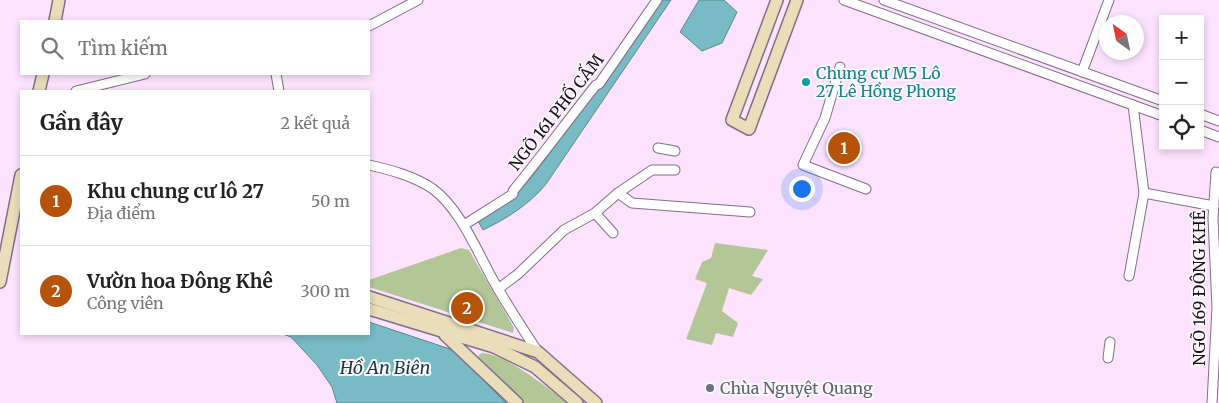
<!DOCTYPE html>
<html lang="vi">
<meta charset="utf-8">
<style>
:root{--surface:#fff;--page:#f2f2f2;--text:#222;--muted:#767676;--line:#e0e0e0;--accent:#b45309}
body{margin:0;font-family:Merriweather,serif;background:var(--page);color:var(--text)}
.controls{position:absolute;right:15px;top:15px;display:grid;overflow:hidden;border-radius:0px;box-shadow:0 2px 8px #0003}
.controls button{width:45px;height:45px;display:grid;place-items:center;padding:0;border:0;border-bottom:1px solid var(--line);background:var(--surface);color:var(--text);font:25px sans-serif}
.compass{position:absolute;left:1099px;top:15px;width:45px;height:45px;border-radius:50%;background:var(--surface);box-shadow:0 2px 8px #0003;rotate:327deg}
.you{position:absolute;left:801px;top:188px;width:18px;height:18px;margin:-12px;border:4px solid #fff;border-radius:50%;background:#1a73e8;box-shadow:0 0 0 8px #1a73e833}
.badge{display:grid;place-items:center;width:32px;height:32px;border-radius:50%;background:var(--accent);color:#fff;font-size:16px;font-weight:700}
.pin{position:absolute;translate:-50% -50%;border:2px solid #fff;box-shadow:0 1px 5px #0006}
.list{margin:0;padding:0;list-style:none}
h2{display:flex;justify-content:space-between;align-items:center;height:65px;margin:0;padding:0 20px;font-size:21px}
h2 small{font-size:16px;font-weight:400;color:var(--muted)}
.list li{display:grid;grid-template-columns:32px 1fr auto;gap:15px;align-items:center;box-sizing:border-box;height:90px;padding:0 20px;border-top:1px solid var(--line)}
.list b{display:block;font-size:19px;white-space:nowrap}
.list p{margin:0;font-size:16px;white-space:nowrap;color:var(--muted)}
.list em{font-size:16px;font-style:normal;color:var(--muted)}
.icon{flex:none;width:28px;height:28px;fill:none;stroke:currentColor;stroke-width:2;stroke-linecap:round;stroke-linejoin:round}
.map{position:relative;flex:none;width:1219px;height:403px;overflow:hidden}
.search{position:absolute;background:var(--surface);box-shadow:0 2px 8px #0003;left:20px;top:20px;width:350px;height:55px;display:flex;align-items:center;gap:12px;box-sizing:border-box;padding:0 18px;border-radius:0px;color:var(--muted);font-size:19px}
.panel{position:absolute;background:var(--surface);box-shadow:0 2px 8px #0003;left:20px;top:90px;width:350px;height:245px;border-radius:0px}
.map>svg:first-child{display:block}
.green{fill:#b3c697}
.water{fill:#78bbc5;stroke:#5b8791}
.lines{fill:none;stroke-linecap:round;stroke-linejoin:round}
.street-casing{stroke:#846d86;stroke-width:11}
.secondary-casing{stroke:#846d86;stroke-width:14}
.street{stroke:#fff;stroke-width:9}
.secondary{stroke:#e9ddba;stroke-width:11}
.culture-dot{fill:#0f9aa8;stroke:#fdf8fe;stroke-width:2}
.worship-dot{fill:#6b7280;stroke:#fdf8fe;stroke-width:2}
.labels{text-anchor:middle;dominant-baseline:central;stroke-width:4;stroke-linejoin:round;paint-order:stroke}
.culture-label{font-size:16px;fill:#0d838f;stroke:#fdf8fe;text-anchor:start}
.street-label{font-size:16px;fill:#180f19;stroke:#fdf8fe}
.worship-label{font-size:16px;fill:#5b616d;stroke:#fdf8fe;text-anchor:start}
.water-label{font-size:18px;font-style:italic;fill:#183a3f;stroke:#fdf8fe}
</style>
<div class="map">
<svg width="1219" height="403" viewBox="0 0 1219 403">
<rect width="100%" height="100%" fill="#fde3ff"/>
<g class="green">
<polygon points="715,243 768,250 752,276 763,279 751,295 729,288 722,311 738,323 733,337 716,333 712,345 686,339 707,283 695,279 702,262 711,258"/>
<polygon points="461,248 469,250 514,328 513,333 369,287 369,280"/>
<path d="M482 353C506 354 548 388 567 403H524L480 362 478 356Z"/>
</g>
<g class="water">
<path d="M654 0H671L546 184C530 204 506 219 483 230L478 221C524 198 549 154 577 113 603 76 629 38 654 0Z"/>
<polygon points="699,0 724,0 737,12 722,43 702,51 680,32"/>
<polygon points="369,322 450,349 459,355 506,403 337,403 332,387 317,365 291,337 283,334 369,334"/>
</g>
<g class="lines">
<defs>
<g id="street">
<polyline points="844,0 1163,116"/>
<polyline points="884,0 1163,101"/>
<polyline points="369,26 418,0"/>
<polyline points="840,67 825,118 803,165 866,189"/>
<polyline points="1082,72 1109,0"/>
<polyline points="276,74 279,91"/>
<polyline points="76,91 145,74"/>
<polyline points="1200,114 1219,121"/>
<polyline points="1200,130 1219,137"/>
<polyline points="658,148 675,151"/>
<path d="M369 165C391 170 414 176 433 189 460 209 477 251 493 280 507 305 522 328 538 352"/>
<polyline points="618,193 632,203 750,212"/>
<polyline points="1144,193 1214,206"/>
<polyline points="595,213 613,233"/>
<path d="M464 225 513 194V191C542 156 568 120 596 85L599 84 657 0"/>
<polyline points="1129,276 1144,193 1133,105"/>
<polyline points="498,289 518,274 564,230 595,213 618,193 652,170 675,170"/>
<polyline points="1108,358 1110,342"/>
<polyline points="1212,403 1217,308 1213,218 1216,172"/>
</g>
<g id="secondary">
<polyline points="777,0 732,120 749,129 797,0"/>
<polyline points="55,21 59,0"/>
<polyline points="39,91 43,74"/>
<polyline points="0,282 21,175"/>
<polyline points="369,297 538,352 596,403"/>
<polyline points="369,309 494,347 535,367 577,403"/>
<polyline points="445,335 517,403"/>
</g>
</defs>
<use href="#street" class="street-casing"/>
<use href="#secondary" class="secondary-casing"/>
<use href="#street" class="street"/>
<use href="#secondary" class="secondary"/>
</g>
<circle class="culture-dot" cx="806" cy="82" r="5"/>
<circle class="worship-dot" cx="710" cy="388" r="5"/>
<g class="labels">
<g class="culture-label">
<text x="816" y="73">Chung cư M5 Lô<tspan x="816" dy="18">27 Lê Hồng Phong</tspan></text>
</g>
<g class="street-label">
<text transform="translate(556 112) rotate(-52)">NGÕ 161 PHỐ CẤM</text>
<text transform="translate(1199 288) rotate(-90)">NGÕ 169 ĐÔNG KHÊ</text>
</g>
<g class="worship-label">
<text x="720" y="388">Chùa Nguyệt Quang</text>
</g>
<g class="water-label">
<text x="385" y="367">Hồ An Biên</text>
</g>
</g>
</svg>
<div class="controls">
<button>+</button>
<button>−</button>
<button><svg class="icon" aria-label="locate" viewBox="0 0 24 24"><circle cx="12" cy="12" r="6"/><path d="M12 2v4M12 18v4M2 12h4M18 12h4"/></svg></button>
</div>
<svg class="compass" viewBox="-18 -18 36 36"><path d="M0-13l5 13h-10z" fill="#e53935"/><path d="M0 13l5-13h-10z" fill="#767676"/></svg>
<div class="you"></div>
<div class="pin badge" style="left:844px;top:148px">1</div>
<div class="pin badge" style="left:467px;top:308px">2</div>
<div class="search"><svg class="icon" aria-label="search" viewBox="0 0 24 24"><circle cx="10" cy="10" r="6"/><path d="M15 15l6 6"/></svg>Tìm kiếm</div>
<section class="panel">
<h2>Gần đây<small>2 kết quả</small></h2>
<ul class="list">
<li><span class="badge">1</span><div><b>Khu chung cư lô 27</b><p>Địa điểm</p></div><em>50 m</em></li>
<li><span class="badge">2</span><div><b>Vườn hoa Đông Khê</b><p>Công viên</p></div><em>300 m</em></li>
</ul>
</section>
</div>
